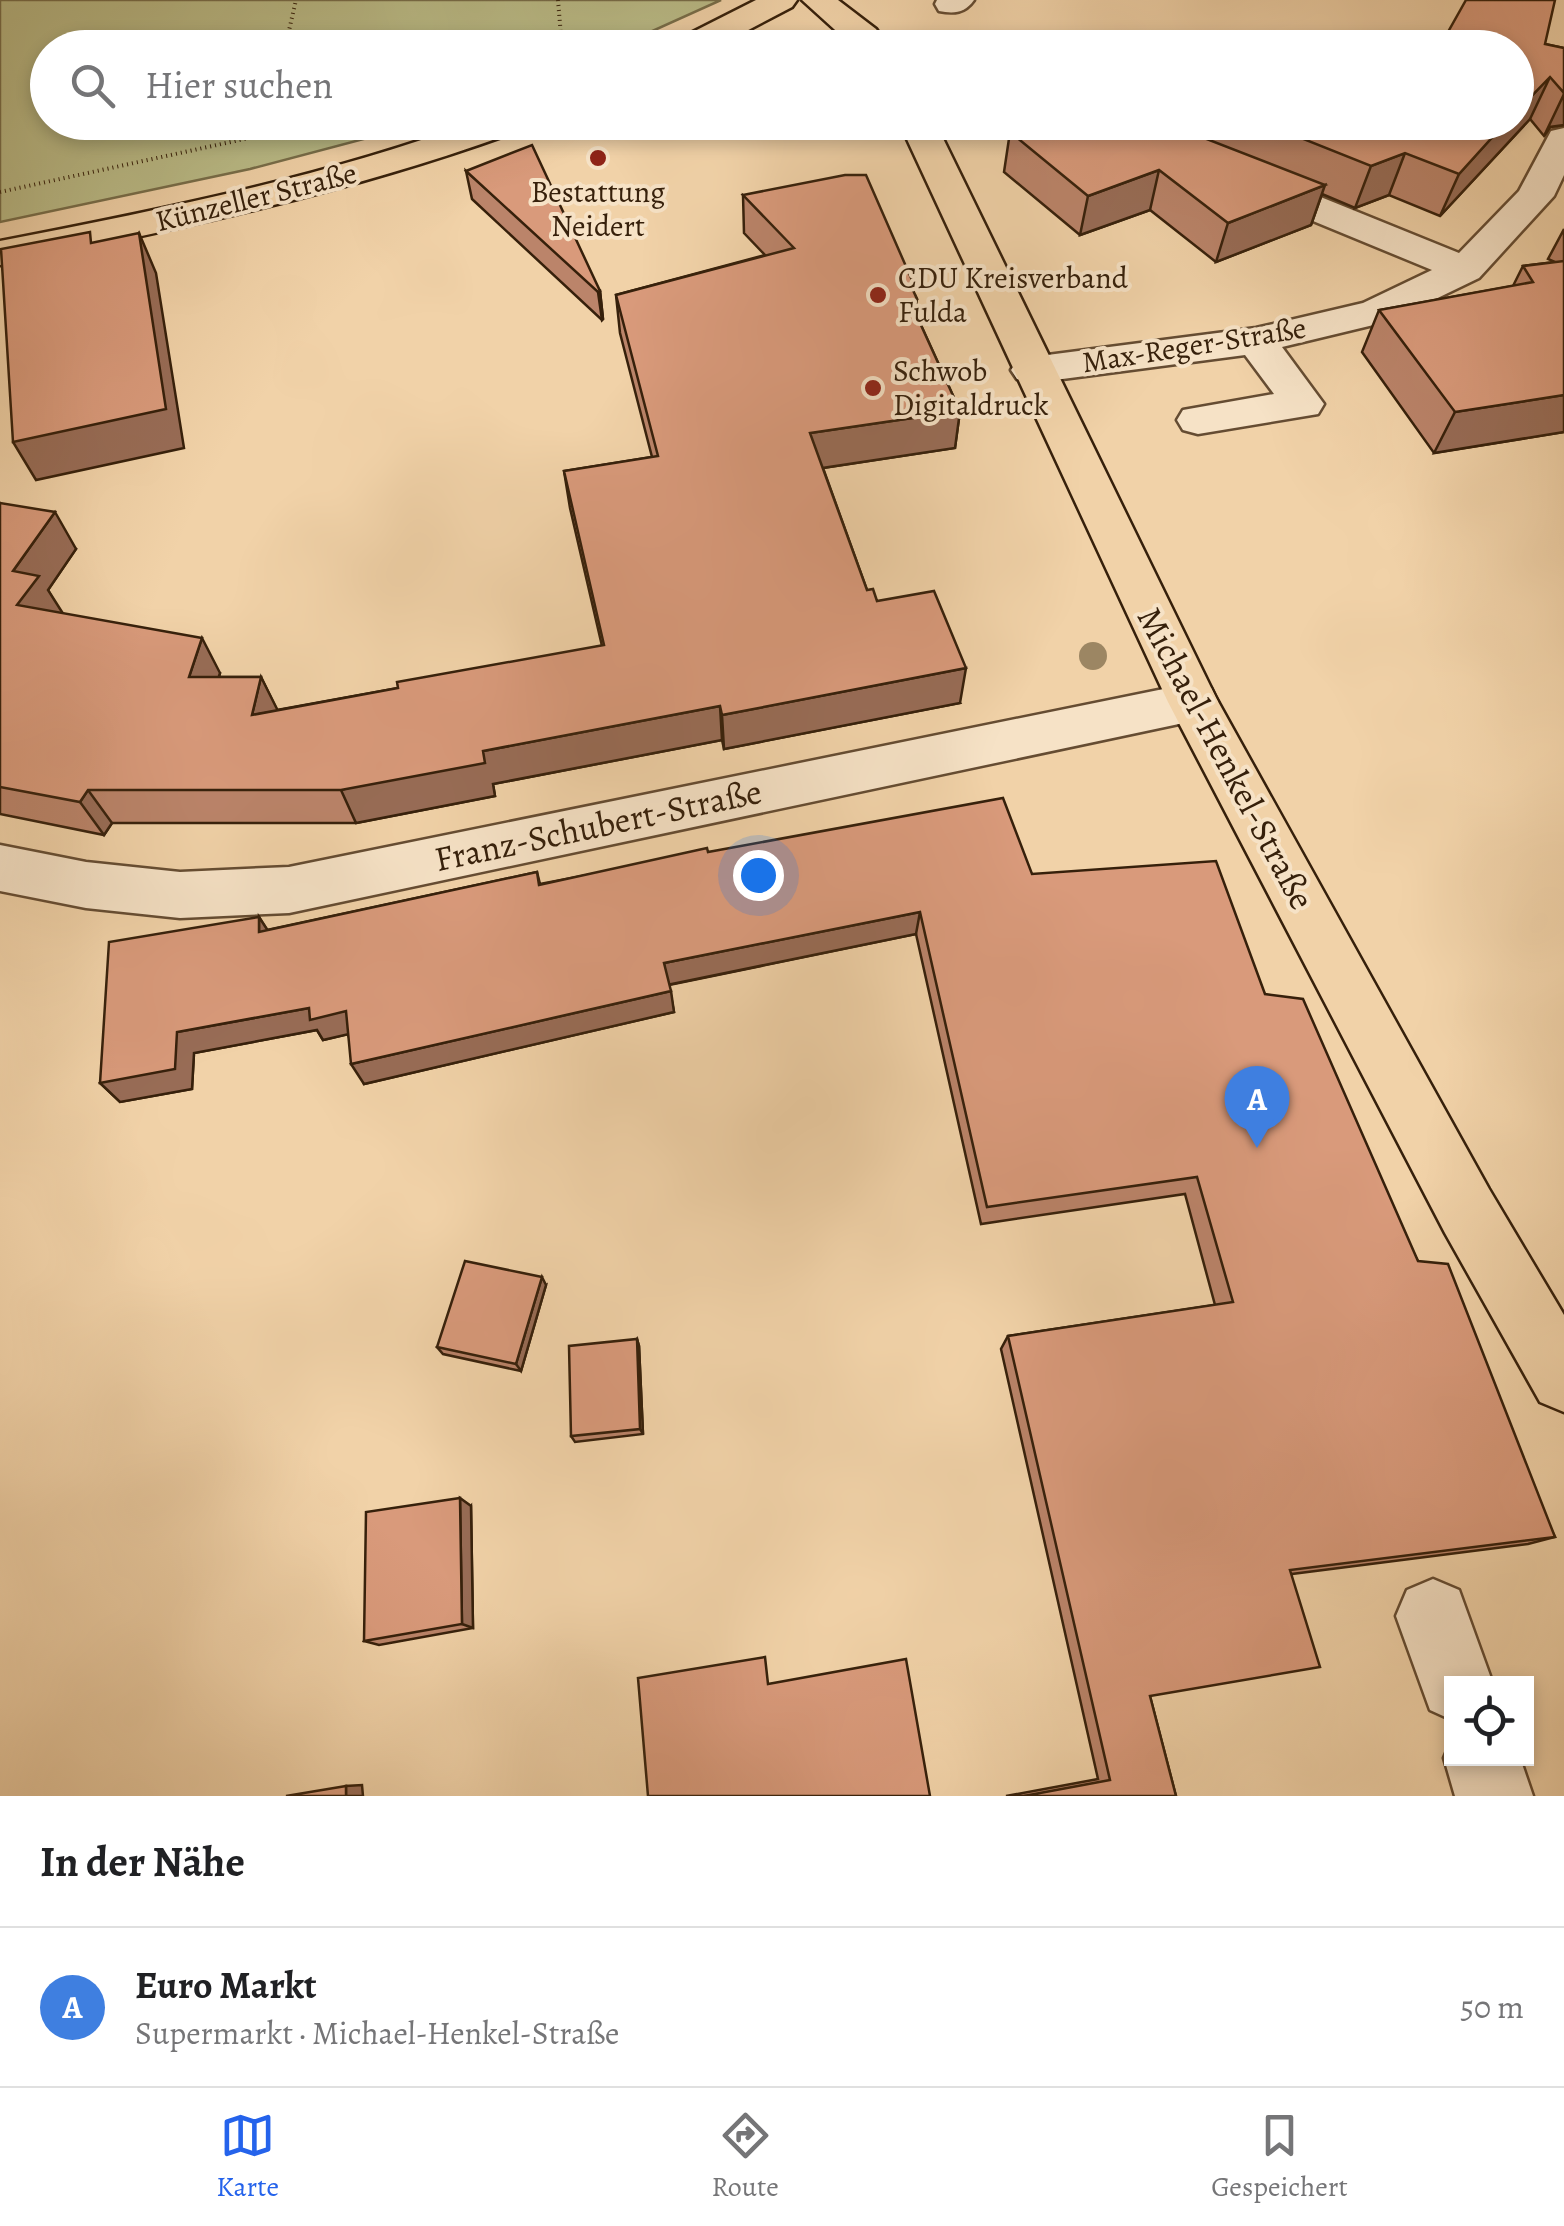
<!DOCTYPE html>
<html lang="de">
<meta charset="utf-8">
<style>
:root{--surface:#fff;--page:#f6f6f6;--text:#202124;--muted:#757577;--line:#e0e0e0;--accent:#2563eb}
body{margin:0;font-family:Alegreya,serif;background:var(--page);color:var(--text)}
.controls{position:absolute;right:30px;bottom:30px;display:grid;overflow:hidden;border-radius:0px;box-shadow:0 5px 15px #0003}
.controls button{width:90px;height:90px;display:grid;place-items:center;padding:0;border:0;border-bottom:2px solid var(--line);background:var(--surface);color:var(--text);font:50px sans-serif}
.you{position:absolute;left:758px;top:875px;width:35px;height:35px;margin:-25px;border:8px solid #fff;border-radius:50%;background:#1a73e8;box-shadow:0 0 0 15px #1a73e833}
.badge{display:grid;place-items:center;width:65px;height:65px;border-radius:50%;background:var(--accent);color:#fff;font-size:32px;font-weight:700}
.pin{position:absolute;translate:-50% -82px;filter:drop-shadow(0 2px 5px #0008)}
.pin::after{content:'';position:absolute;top:52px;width:35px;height:30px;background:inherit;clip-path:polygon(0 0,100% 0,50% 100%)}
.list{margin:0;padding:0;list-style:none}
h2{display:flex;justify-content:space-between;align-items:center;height:130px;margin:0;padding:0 40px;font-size:42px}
h2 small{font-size:32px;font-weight:400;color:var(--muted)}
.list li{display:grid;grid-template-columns:65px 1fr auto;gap:30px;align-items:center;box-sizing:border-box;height:160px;padding:0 40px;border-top:2px solid var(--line)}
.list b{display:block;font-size:38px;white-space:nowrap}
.list p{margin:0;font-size:32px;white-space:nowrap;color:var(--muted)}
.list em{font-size:32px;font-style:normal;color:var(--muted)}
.icon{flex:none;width:55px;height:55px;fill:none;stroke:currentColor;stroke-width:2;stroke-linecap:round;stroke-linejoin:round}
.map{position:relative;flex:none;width:1564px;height:1796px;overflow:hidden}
.search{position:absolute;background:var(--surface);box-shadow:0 5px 15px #0003;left:30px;right:30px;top:30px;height:110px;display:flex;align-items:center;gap:25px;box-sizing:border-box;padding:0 35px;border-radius:55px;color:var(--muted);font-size:38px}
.sheet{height:290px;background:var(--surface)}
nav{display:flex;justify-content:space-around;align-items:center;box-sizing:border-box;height:140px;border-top:2px solid var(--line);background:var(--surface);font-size:28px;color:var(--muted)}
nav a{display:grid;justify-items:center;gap:5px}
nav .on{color:var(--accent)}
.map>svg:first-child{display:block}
.green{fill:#babc88;stroke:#786e4a;stroke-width:2.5}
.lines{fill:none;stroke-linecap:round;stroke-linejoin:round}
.minor-casing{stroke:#654c32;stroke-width:5}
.major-casing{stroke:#36200b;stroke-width:5}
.path{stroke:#36200b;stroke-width:4;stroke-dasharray:1 4;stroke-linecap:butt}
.minor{fill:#f6e2c6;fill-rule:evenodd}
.major{fill:#f1d2a8;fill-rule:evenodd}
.tree{fill:#9c8663}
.wall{fill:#bb846a;stroke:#36200b;stroke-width:2.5}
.shaded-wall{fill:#986c56;stroke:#36200b;stroke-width:2.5}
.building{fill:#d99a7b;stroke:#36200b;stroke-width:2.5}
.poi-dot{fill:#8f2418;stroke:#f6e2c6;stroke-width:4}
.labels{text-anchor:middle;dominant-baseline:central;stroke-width:8;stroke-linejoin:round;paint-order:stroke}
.far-poi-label{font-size:30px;fill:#36200b;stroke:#f6e2c6;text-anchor:start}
.far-street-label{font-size:30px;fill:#36200b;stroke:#f6e2c6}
.street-label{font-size:35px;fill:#36200b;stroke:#f6e2c6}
</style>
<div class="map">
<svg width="1564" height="1796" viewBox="0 0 1564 1796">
<rect width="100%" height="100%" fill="#f1d2a8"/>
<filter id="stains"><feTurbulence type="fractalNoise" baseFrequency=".002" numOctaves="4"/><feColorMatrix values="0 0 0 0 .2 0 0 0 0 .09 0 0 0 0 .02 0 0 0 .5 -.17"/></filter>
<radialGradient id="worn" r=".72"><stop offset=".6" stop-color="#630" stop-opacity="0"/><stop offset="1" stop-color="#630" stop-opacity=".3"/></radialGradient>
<polygon class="green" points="0,0 721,0 617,47 48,48 48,122 424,123 250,169 0,222"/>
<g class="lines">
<defs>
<g id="minor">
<path d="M937 0H974C965 13 954 14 939 11L935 4Z"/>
<path d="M904 122H976L972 130C951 135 927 139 906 134L901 126Z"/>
<polygon points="1564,128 1564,175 1554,196 1479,278 1390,321 1282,347 1324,404 1318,414 1198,434 1183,430 1177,420 1183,410 1274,394 1245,355 1032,383 1017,379 1011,370 1017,361 1032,357 1256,328 1363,303 1432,270 1233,188 1228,180 1233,172 1246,169 1259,172 1459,253 1519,191 1551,131"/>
<polygon points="1193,683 1211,688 1218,702 1211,716 1193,721 289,913 180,918 86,908 0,891 0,845 86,862 180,872 289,867"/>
<polygon points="1433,1579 1459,1590 1493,1684 1452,1684 1452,1720 1430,1710 1396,1616 1407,1590"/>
<polygon points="1452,1739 1452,1758 1520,1758 1533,1796 1455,1796 1444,1758"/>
</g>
<g id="major">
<polygon points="756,0 797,0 792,7 714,48 671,48 675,41"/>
<polygon points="802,0 838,0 876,29 889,48 855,48"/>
<path d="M473 122H525L521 130C351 192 177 230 0 265V241C160 210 320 178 473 122Z"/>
<polygon points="899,122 935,122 1216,698 1489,1189 1564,1315 1564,1412 1540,1402 1445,1233 1168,702"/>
</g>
</defs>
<use href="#minor" class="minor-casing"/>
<use href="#major" class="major-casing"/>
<g class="path">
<polyline points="558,0 562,48"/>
<polyline points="285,48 296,0"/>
<polyline points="273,135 275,122"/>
<polyline points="0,192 323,122"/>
</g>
<use href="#minor" class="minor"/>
<use href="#major" class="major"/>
</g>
<circle class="tree" cx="1093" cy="656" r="14"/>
<g class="wall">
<polygon points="1545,44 1564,48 1564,125 1550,127 1544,136 1530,119 1440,216 1389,195 1355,208 1322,194 1311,225 1216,262 1150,210 1080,235 1004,172 1010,132 1038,122 1516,122"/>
<polygon points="466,171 600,291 603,319 602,320 472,199"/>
<polygon points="743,195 915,295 917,299 915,312 960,411 955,448 823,468 867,590 960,703 724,749 722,740 493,784 495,796 356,823 112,823 104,835 0,814 0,503 76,549 48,590 61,613 220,673 219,677 261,677 277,710 398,688 602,646 570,508 564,471 652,457 620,333 616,295 765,255 744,233"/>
<polygon points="1564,229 1564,432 1434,453 1362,352 1379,310 1513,286 1523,266 1555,262 1548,259"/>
<polygon points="708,852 1032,874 1265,994 1418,1261 1555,1537 1528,1544 1292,1574 1150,1696 1176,1796 1006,1796 1098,1779 1001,1349 1008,1336 1215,1305 1185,1194 981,1224 916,934 669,985 674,1012 364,1084 348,1034 323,1040 317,1030 194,1053 192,1089 120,1102 100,1083 259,917 267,930 537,872 540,884"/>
<polygon points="546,1285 521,1371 443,1354 437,1347"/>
<polygon points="637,1339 639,1346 643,1434 575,1442 571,1436"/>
<polygon points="471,1506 473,1628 379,1645 364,1641"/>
</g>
<g class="shaded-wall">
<polygon points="1550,77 1530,119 1440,216 1459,174 1506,122 1516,122 1516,112"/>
<polygon points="1564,94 1564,125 1550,127 1544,136"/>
<polygon points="1405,153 1389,195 1355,208 1371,166"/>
<polygon points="1159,170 1150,210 1080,235 1088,196"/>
<polygon points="1325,185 1311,225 1216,262 1228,223"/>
<polygon points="139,233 156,273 184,448 36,480 13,442"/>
<polygon points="600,291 603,319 602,320 598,292"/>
<polygon points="1564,395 1564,432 1434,453 1455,412"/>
<polygon points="960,411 955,448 809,470 810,433"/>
<polygon points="55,512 76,549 48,590 62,612 40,640 17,605 13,571"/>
<polygon points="202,638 220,673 208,711 189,677"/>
<polygon points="966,668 960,703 724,749 722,715"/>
<polygon points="261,677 278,711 252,715"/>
<polygon points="720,706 722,740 493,784 495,796 356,823 341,790 483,751"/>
<polygon points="88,790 112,823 104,835 80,802"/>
<polygon points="920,912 916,934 667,985 664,963"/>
<polygon points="259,917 274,940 259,932"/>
<polygon points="671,991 674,1012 364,1084 351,1064"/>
<polygon points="309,1008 346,1011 358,1032 323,1040 317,1030 194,1053 192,1089 120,1102 100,1083 177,1032"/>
<polygon points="542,1277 546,1285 521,1371 516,1364"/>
<polygon points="637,1339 639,1346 643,1434 640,1429"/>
<polygon points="460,1498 471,1506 473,1628 462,1624"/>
<polygon points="362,1785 363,1796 346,1796 346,1786"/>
</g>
<g class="building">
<polygon points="1466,0 1555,0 1545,44 1564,48 1564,93 1550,77 1516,112 1516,48 1439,48"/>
<polygon points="1038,122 1163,122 1325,185 1228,223 1159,170 1088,196 1010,132"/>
<polygon points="1261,122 1506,122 1459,174 1405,153 1371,166"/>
<polygon points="532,145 600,291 598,292 466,171"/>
<polygon points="845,175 866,175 915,287 912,288 917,299 910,301 960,411 810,433 867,590 873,589 877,601 934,591 966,668 722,715 720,706 483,751 485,763 341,790 88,790 80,802 0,787 0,503 55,512 13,571 39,576 17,605 202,638 189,677 261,677 252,715 398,688 397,682 604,645 564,471 658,456 616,295 794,248 743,195"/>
<polygon points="90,232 91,243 139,233 166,409 13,442 1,249"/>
<polygon points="1564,261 1564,395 1455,412 1379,310 1533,282 1523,266"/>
<polygon points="1003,798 1032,874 1216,861 1265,994 1303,999 1418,1261 1448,1264 1555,1537 1290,1570 1320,1667 1150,1696 1176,1796 1024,1796 1110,1780 1008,1336 1233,1302 1197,1177 987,1207 920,912 664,963 671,991 351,1064 346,1011 310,1020 309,1008 177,1032 175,1069 100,1083 109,942 259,917 259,932 537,872 539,885 707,848 708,852"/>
<polygon points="465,1261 542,1277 516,1364 437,1347"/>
<polygon points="637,1339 640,1429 571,1436 569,1346"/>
<polygon points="460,1498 462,1624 364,1641 366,1512"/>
<polygon points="765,1657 768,1684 906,1659 930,1796 648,1796 638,1678"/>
<polygon points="346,1786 346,1796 286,1796"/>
</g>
<g class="poi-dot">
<circle cx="598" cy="158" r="10"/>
<circle cx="878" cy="295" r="10"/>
<circle cx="873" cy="388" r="10"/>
</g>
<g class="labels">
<g class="far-poi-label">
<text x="598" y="192" text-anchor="middle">Bestattung<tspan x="598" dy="34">Neidert</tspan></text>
<text x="898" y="278">CDU Kreisverband<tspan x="898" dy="34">Fulda</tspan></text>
<text x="893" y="371">Schwob<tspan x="893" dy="34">Digitaldruck</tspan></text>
</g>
<g class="far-street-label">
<text transform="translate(256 197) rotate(-14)">Künzeller Straße</text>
<text transform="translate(1194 345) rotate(-9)">Max-Reger-Straße</text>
</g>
<g class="street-label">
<text transform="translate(1226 758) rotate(62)">Michael-Henkel-Straße</text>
<text transform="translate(598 825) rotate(-12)">Franz-Schubert-Straße</text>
</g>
</g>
<rect width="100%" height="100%" filter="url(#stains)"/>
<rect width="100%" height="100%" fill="url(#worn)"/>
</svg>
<div class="controls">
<button><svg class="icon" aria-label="locate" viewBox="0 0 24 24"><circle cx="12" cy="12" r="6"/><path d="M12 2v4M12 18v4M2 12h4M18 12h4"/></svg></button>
</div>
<div class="you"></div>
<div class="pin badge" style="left:1257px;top:1148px;background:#3f7fe0">A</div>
<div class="search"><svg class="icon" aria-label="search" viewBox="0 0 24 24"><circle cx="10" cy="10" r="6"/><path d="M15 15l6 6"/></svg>Hier suchen</div>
</div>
<section class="sheet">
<h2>In der Nähe<small></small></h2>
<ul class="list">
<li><span class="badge" style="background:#3f7fe0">A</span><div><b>Euro Markt</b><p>Supermarkt · Michael-Henkel-Straße</p></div><em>50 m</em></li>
</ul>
</section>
<nav>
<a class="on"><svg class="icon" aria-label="map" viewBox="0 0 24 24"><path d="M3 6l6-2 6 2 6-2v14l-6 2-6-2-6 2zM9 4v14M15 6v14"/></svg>Karte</a>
<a><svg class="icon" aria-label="directions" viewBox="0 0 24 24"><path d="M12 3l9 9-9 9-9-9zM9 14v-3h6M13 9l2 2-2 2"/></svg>Route</a>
<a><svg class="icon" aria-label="saved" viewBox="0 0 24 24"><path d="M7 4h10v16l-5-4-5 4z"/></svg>Gespeichert</a>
</nav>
